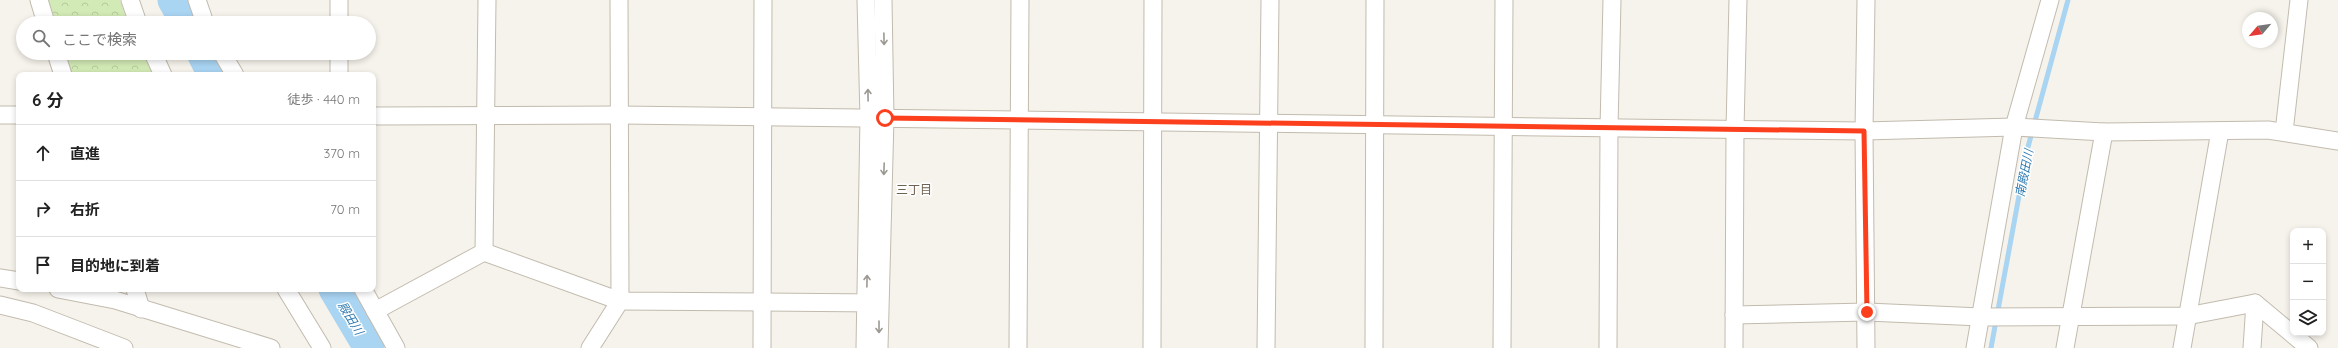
<!DOCTYPE html>
<html lang="ja">
<meta charset="utf-8">
<style>
:root{--surface:#fff;--page:#f2f2f2;--text:#222;--muted:#767676;--line:#e0e0e0}
body{margin:0;font-family:Quicksand,"Noto Sans JP",sans-serif;background:var(--page);color:var(--text)}
.controls{position:absolute;right:12px;bottom:12px;display:grid;overflow:hidden;border-radius:8px;box-shadow:0 2px 6px #0003}
.controls button{width:36px;height:36px;display:grid;place-items:center;padding:0;border:0;border-bottom:1px solid var(--line);background:var(--surface);color:var(--text);font:20px sans-serif}
.compass{position:absolute;left:2242px;top:12px;width:36px;height:36px;border-radius:50%;background:var(--surface);box-shadow:0 2px 6px #0003;rotate:241deg}
.stop{position:absolute;width:12px;height:12px;margin:-9px;border:3px solid #fc3f1d;border-radius:50%;background:#fff}
.stop.end{background:#fc3f1d;border-color:#fff;box-shadow:0 1px 4px #0008}
.list{margin:0;padding:0;list-style:none}
h2{display:flex;justify-content:space-between;align-items:center;height:52px;margin:0;padding:0 16px;font-size:17px}
h2 small{font-size:13px;font-weight:400;color:var(--muted)}
.list li{display:grid;grid-template-columns:26px 1fr auto;gap:12px;align-items:center;box-sizing:border-box;height:56px;padding:0 16px;border-top:1px solid var(--line)}
.list b{display:block;font-size:15px;white-space:nowrap}
.list em{font-size:13px;font-style:normal;color:var(--muted)}
.icon{flex:none;width:22px;height:22px;fill:none;stroke:currentColor;stroke-width:2;stroke-linecap:round;stroke-linejoin:round}
.map{position:relative;flex:none;width:2338px;height:348px;overflow:hidden}
.search{position:absolute;background:var(--surface);box-shadow:0 2px 6px #0003;left:16px;top:16px;width:360px;height:44px;display:flex;align-items:center;gap:10px;box-sizing:border-box;padding:0 14px;border-radius:22px;color:var(--muted);font-size:15px}
.panel{position:absolute;background:var(--surface);box-shadow:0 2px 6px #0003;left:16px;top:72px;width:360px;height:220px;border-radius:8px}
.map>svg:first-child{display:block}
.park{fill:url(#park-crowns)}
.lines{fill:none;stroke-linecap:round;stroke-linejoin:round}
.stream{stroke:#a9d4f2;stroke-width:5}
.river{stroke:#a9d4f2;stroke-width:31}
.minor-casing{stroke:#c2bbae;stroke-width:19}
.minor{stroke:#fff;stroke-width:17}
.oneway{stroke:#9c9892}
.route{stroke:#fc3f1d;stroke-width:5}
.labels{text-anchor:middle;dominant-baseline:central;stroke-width:3;stroke-linejoin:round;paint-order:stroke}
.water-label{font-size:12px;font-style:italic;fill:#2e7ab2;stroke:#fff}
.neighbourhood-label{font-size:12px;fill:#6e6250;stroke:#fff}
</style>
<div class="map">
<svg width="2338" height="348" viewBox="0 0 2338 348">
<defs>
<pattern id="park-crowns" width="20" height="18" patternUnits="userSpaceOnUse"><rect width="20" height="18" fill="#d2eab5"/><path d="M2 6a3 3 0 1 1 6 0M12 15a3 3 0 1 1 6 0" fill="none" stroke="#b6ca9c"/></pattern>
</defs>
<rect width="100%" height="100%" fill="#f6f3ec"/>
<g class="park">
<polygon points="48,0 120,0 128,23 56,23"/>
<polygon points="65,53 143,53 154,75 72,75"/>
</g>
<g class="lines">
<polyline class="stream" points="1991,348 2028,147 2068,0"/>
<g class="river">
<polyline points="173,0 186,23"/>
<polyline points="202,53 213,75"/>
<polyline points="334,289 369,348"/>
</g>
<defs>
<g id="minor">
<polyline points="39,0 46,23"/>
<polyline points="130,0 138,23"/>
<polyline points="197,0 205,23"/>
<polyline points="339,0 339,23"/>
<polyline points="1866,0 1864,131 1866,348"/>
<polyline points="56,53 63,75"/>
<polyline points="153,53 163,75"/>
<polyline points="222,53 235,75"/>
<polyline points="339,53 339,75"/>
<polyline points="0,115 19,115"/>
<polyline points="373,116 620,115 1864,131 2014,127 2104,132 2268,130 2338,141"/>
<polyline points="2284,132 2299,0"/>
<polyline points="484,252 620,301 879,303"/>
<polyline points="0,278 19,281"/>
<polyline points="58,289 115,300 271,348"/>
<polyline points="135,289 141,309"/>
<polyline points="286,289 322,348"/>
<polyline points="363,289 396,348"/>
<polyline points="0,305 33,313 124,348"/>
<polyline points="375,311 484,252 487,0"/>
<polyline points="1734,315 1867,312 1981,317 2187,316 2255,303 2309,348"/>
<polyline points="590,348 620,301 619,0"/>
<polyline points="762,348 763,0"/>
<polyline points="865,348 869,118 866,0"/>
<polyline points="879,348 885,118 883,0"/>
<polyline points="1018,348 1020,0"/>
<polyline points="1152,348 1153,0"/>
<polyline points="1266,348 1270,0"/>
<polyline points="1374,348 1375,0"/>
<polyline points="1502,348 1504,0"/>
<polyline points="1608,348 1609,128 1612,0"/>
<polyline points="1734,348 1735,129 1738,0"/>
<polyline points="1975,348 2014,127 2050,0"/>
<polyline points="2065,348 2104,132"/>
<polyline points="2182,348 2220,131"/>
<polyline points="2252,348 2255,303"/>
</g>
</defs>
<use href="#minor" class="minor-casing"/>
<use href="#minor" class="minor"/>
</g>
<defs><path id="oneway-shaft" d="M-6 0H5M1.5-3L5.5 0L1.5 3" fill="none" stroke-width="1.6" stroke-linecap="round" stroke-linejoin="round"/></defs>
<g class="oneway">
<use href="#oneway-shaft" transform="translate(884 39) rotate(89)"/>
<use href="#oneway-shaft" transform="translate(868 95) rotate(-91)"/>
<use href="#oneway-shaft" transform="translate(884 169) rotate(92)"/>
<use href="#oneway-shaft" transform="translate(867 281) rotate(-89)"/>
<use href="#oneway-shaft" transform="translate(879 327) rotate(90)"/>
</g>
<g class="lines">
<polyline class="route" points="885,118 1864,131 1867,312"/>
</g>
<g class="labels">
<g class="water-label">
<text transform="translate(2024 173) rotate(-79)">南殿田川</text>
<text transform="translate(351 318) rotate(59)">殿田川</text>
</g>
<g class="neighbourhood-label">
<text x="914" y="189">三丁目</text>
</g>
</g>
</svg>
<div class="controls">
<button>+</button>
<button>−</button>
<button><svg class="icon" aria-label="layers" viewBox="0 0 24 24"><path d="M12 4l9 5-9 5-9-5zM3 14l9 5 9-5"/></svg></button>
</div>
<svg class="compass" viewBox="-18 -18 36 36"><path d="M0-13l5 13h-10z" fill="#e53935"/><path d="M0 13l5-13h-10z" fill="#767676"/></svg>
<div class="stop" style="left:885px;top:118px"></div>
<div class="stop end" style="left:1867px;top:312px"></div>
<div class="search"><svg class="icon" aria-label="search" viewBox="0 0 24 24"><circle cx="10" cy="10" r="6"/><path d="M15 15l6 6"/></svg>ここで検索</div>
<section class="panel">
<h2>6 分<small>徒歩 · 440 m</small></h2>
<ul class="list">
<li><svg class="icon" aria-label="ahead" viewBox="0 0 24 24"><path d="M12 20V5M6 11l6-6 6 6"/></svg><div><b>直進</b></div><em>370 m</em></li>
<li><svg class="icon" aria-label="right" viewBox="0 0 24 24"><path d="M7 20v-9h11M14 6l5 5-5 5"/></svg><div><b>右折</b></div><em>70 m</em></li>
<li><svg class="icon" aria-label="arrive" viewBox="0 0 24 24"><path d="M6 21V4h12l-3 4 3 4H6"/></svg><div><b>目的地に到着</b></div></li>
</ul>
</section>
</div>
